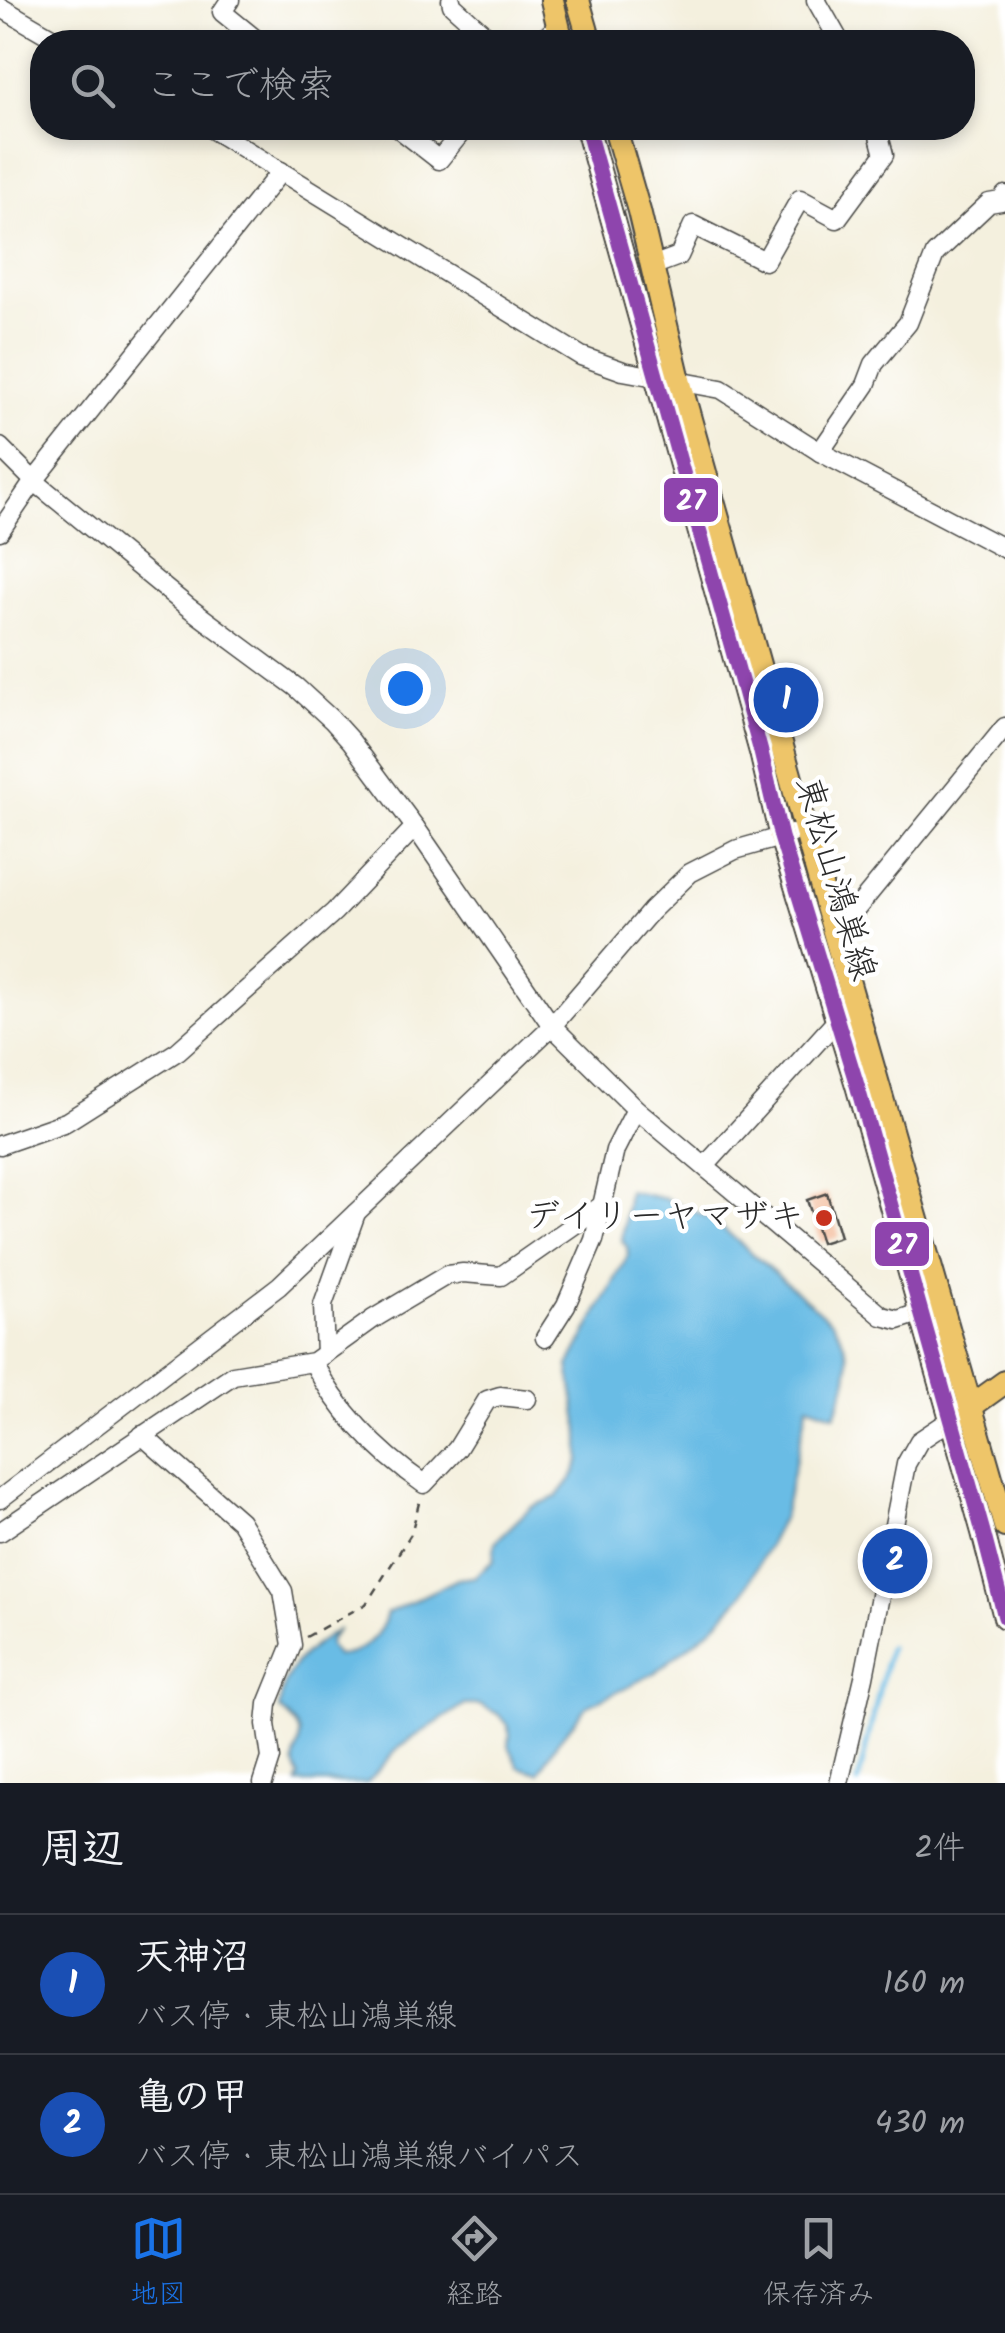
<!DOCTYPE html>
<html lang="ja">
<meta charset="utf-8">
<style>
:root{--surface:#171b24;--page:#20242c;--text:#f1f3f6;--muted:#9ea1a6;--line:#363941;--accent:#1a73e8}
body{margin:0;font-family:Kalam,"Klee One",sans-serif;background:var(--page);color:var(--text)}
.you{position:absolute;left:405px;top:688px;width:35px;height:35px;margin:-25px;border:8px solid #fff;border-radius:50%;background:#1a73e8;box-shadow:0 0 0 15px #1a73e833}
.badge{display:grid;place-items:center;width:65px;height:65px;border-radius:50%;background:var(--accent);color:#fff;font-size:32px;font-weight:700}
.pin{position:absolute;translate:-50% -50%;border:5px solid #fff;box-shadow:0 2px 10px #0006}
.list{margin:0;padding:0;list-style:none}
h2{display:flex;justify-content:space-between;align-items:center;height:130px;margin:0;padding:0 40px;font-size:42px}
h2 small{font-size:32px;font-weight:400;color:var(--muted)}
.list li{display:grid;grid-template-columns:65px 1fr auto;gap:30px;align-items:center;box-sizing:border-box;height:140px;padding:0 40px;border-top:2px solid var(--line)}
.list b{display:block;font-size:38px;white-space:nowrap}
.list p{margin:0;font-size:32px;white-space:nowrap;color:var(--muted)}
.list em{font-size:32px;font-style:normal;color:var(--muted)}
.icon{flex:none;width:55px;height:55px;fill:none;stroke:currentColor;stroke-width:2;stroke-linecap:round;stroke-linejoin:round}
.map{position:relative;flex:none;width:1005px;height:1783px;overflow:hidden}
.search{position:absolute;background:var(--surface);box-shadow:0 5px 15px #0003;left:30px;right:30px;top:30px;height:110px;display:flex;align-items:center;gap:25px;box-sizing:border-box;padding:0 35px;border-radius:40px;color:var(--muted);font-size:38px}
.sheet{height:410px;background:var(--surface)}
nav{display:flex;justify-content:space-around;align-items:center;box-sizing:border-box;height:140px;border-top:2px solid var(--line);background:var(--surface);font-size:28px;color:var(--muted)}
nav a{display:grid;justify-items:center;gap:5px}
nav .on{color:var(--accent)}
.map>svg:first-child{display:block}
.water{fill:#69bce5;stroke:#4a7488;stroke-width:2.5}
.lines{fill:none;stroke-linecap:round;stroke-linejoin:round}
.stream{stroke:#69bce5;stroke-width:5}
.building{fill:#f2b18b}
.minor-casing{stroke:#494946;stroke-width:21}
.major-casing{stroke:#494946;stroke-width:26}
.path{stroke:#494946;stroke-width:2.5;stroke-dasharray:8 8;stroke-linecap:butt}
.minor{stroke:#fff;stroke-width:18}
.major{stroke:#eec569;stroke-width:22}
.bus-1-casing{stroke:#fff;stroke-width:22}
.bus-1{stroke:#8e44ad;stroke-width:15}
.poi-dot{fill:#c8321e;stroke:#fff;stroke-width:4}
.labels{text-anchor:middle;dominant-baseline:central;stroke-width:9;stroke-linejoin:round;paint-order:stroke}
.street-label{font-size:35px;fill:#2b2b2b;stroke:#fff}
.poi-label{font-size:35px;fill:#2b2b2b;stroke:#fff;text-anchor:end}
.line-badge{stroke:#fff;stroke-width:4}
.badge-label{font-size:28px;text-anchor:middle;font-weight:bold;fill:#fff}
</style>
<div class="map">
<svg width="1005" height="1783" viewBox="0 0 1005 1783">
<rect width="100%" height="100%" fill="#fff"/>
<filter id="ink" filterUnits="userSpaceOnUse"><feTurbulence type="fractalNoise" baseFrequency=".01" numOctaves="2"/><feDisplacementMap in="SourceGraphic" scale="20" xChannelSelector="R" yChannelSelector="G"/><feConvolveMatrix kernelMatrix="1 2 1 2 8 2 1 2 1" color-interpolation-filters="sRGB"/></filter>
<filter id="wash" filterUnits="userSpaceOnUse"><feTurbulence type="fractalNoise" baseFrequency=".0048" numOctaves="4" result="noise"/><feDisplacementMap in="SourceGraphic" scale="40" xChannelSelector="R" yChannelSelector="G"/><feGaussianBlur stdDeviation="2.25" result="paint"/><feColorMatrix in="noise" values="0 0 0 0 0 0 0 0 0 0 0 0 0 0 0 0 0 1.4 0 .05"/><feComposite in="paint" operator="in"/></filter>
<g filter="url(#wash)">
<rect width="100%" height="100%" fill="#f4f0de"/>
<path class="water" d="M628 1191 666 1199 712 1219 832 1322C857 1358 849 1377 835 1415L808 1405 783 1517 743 1594 712 1628 653 1674 587 1706 556 1744 539 1773 519 1767 509 1746 510 1735 507 1725 498 1714 480 1705H464L399 1747 367 1783H297L299 1776C282 1750 322 1740 279 1709 285 1664 304 1652 339 1629L330 1639 329 1646 336 1656C360 1656 382 1635 387 1613L458 1579 474 1577 493 1561 495 1542 531 1507 557 1497 574 1475 580 1460V1436L569 1366 628 1255 627 1247 622 1241Z"/>
<g class="lines">
<polyline class="stream" points="858,1783 889,1647"/>
</g>
<g id="blocks">
<polygon class="building" points="827,1193 840,1237 821,1243 807,1200"/>
</g>
</g>
<g filter="url(#ink)">
<use href="#blocks" fill-opacity="0" stroke="#494946" stroke-width="2.5"/>
<g class="lines">
<defs>
<g id="minor">
<polyline points="230,0 222,12 259,42"/>
<polyline points="451,0 452,5 493,42"/>
<polyline points="816,0 840,42"/>
<polyline points="0,7 60,42"/>
<polyline points="540,42 558,26"/>
<polyline points="210,128 581,356 623,371 721,389 820,452 1005,549"/>
<polyline points="398,128 439,160 465,128"/>
<polyline points="652,266 679,256 693,225 765,261 800,199 837,219 884,155 877,128"/>
<polyline points="0,447 34,481 188,607 296,687 332,720 351,741 415,827 552,1026 636,1109 882,1316 898,1320 922,1312"/>
<polyline points="820,452 866,385 874,364 908,323 935,254 989,203 1001,201 1005,195"/>
<polyline points="0,531 34,481 281,171"/>
<polyline points="835,935 1005,727"/>
<polyline points="0,1145 66,1122 178,1051 334,912 415,827"/>
<polyline points="706,1165 838,1019"/>
<polyline points="545,1338 566,1305 594,1240 615,1150 636,1109"/>
<polyline points="325,1354 323,1305 356,1213"/>
<path d="M313 1362C339 1413 378 1452 424 1484L457 1449 487 1400 500 1396 527 1399"/>
<polyline points="142,1435 240,1521 283,1591 292,1645 268,1704 266,1724 271,1758 263,1783"/>
<polyline points="0,1499 279,1286 552,1026 651,911 690,873 735,850 791,834"/>
<polyline points="0,1532 233,1375 313,1362 373,1319 447,1275 463,1273 501,1276 604,1204"/>
<polyline points="839,1783 864,1677 906,1464 919,1441 952,1419"/>
</g>
<g id="major">
<polyline points="552,0 562,42"/>
<polyline points="578,0 590,42"/>
<polyline points="587,128 761,752 781,837 857,1085 983,1532 1005,1617"/>
<polyline points="615,128 639,211 679,380 835,935 1005,1526"/>
<polyline points="959,1415 1005,1382"/>
</g>
</defs>
<use href="#minor" class="minor-casing"/>
<use href="#major" class="major-casing"/>
<polyline class="path" points="306,1637 366,1604 411,1534 420,1499"/>
<use href="#minor" class="minor"/>
<use href="#major" class="major"/>
<defs>
<polyline id="bus-1" points="587,128 761,752 781,837 857,1085 983,1532 1005,1617"/>
</defs>
<use href="#bus-1" class="bus-1-casing"/>
<use href="#bus-1" class="bus-1"/>
</g>
</g>
<circle class="poi-dot" cx="824" cy="1218" r="10"/>
<g class="labels">
<g class="street-label">
<text transform="translate(834 879) rotate(74)">東松山鴻巣線</text>
</g>
<g class="poi-label">
<text x="804" y="1218">デイリーヤマザキ</text>
</g>
</g>
<g class="line-badge">
<rect x="662" y="476" width="58" height="48" rx="10" fill="#8e44ad"/>
<rect x="873" y="1220" width="58" height="48" rx="10" fill="#8e44ad"/>
</g>
<g class="badge-label">
<text x="691" y="510">27</text>
<text x="902" y="1254">27</text>
</g>
</svg>
<div class="you"></div>
<div class="pin badge" style="left:786px;top:700px;background:#1a4fb4">1</div>
<div class="pin badge" style="left:895px;top:1561px;background:#1a4fb4">2</div>
<div class="search"><svg class="icon" aria-label="search" viewBox="0 0 24 24"><circle cx="10" cy="10" r="6"/><path d="M15 15l6 6"/></svg>ここで検索</div>
</div>
<section class="sheet">
<h2>周辺<small>2件</small></h2>
<ul class="list">
<li><span class="badge" style="background:#1a4fb4">1</span><div><b>天神沼</b><p>バス停 · 東松山鴻巣線</p></div><em>160 m</em></li>
<li><span class="badge" style="background:#1a4fb4">2</span><div><b>亀の甲</b><p>バス停 · 東松山鴻巣線バイパス</p></div><em>430 m</em></li>
</ul>
</section>
<nav>
<a class="on"><svg class="icon" aria-label="map" viewBox="0 0 24 24"><path d="M3 6l6-2 6 2 6-2v14l-6 2-6-2-6 2zM9 4v14M15 6v14"/></svg>地図</a>
<a><svg class="icon" aria-label="directions" viewBox="0 0 24 24"><path d="M12 3l9 9-9 9-9-9zM9 14v-3h6M13 9l2 2-2 2"/></svg>経路</a>
<a><svg class="icon" aria-label="saved" viewBox="0 0 24 24"><path d="M7 4h10v16l-5-4-5 4z"/></svg>保存済み</a>
</nav>
